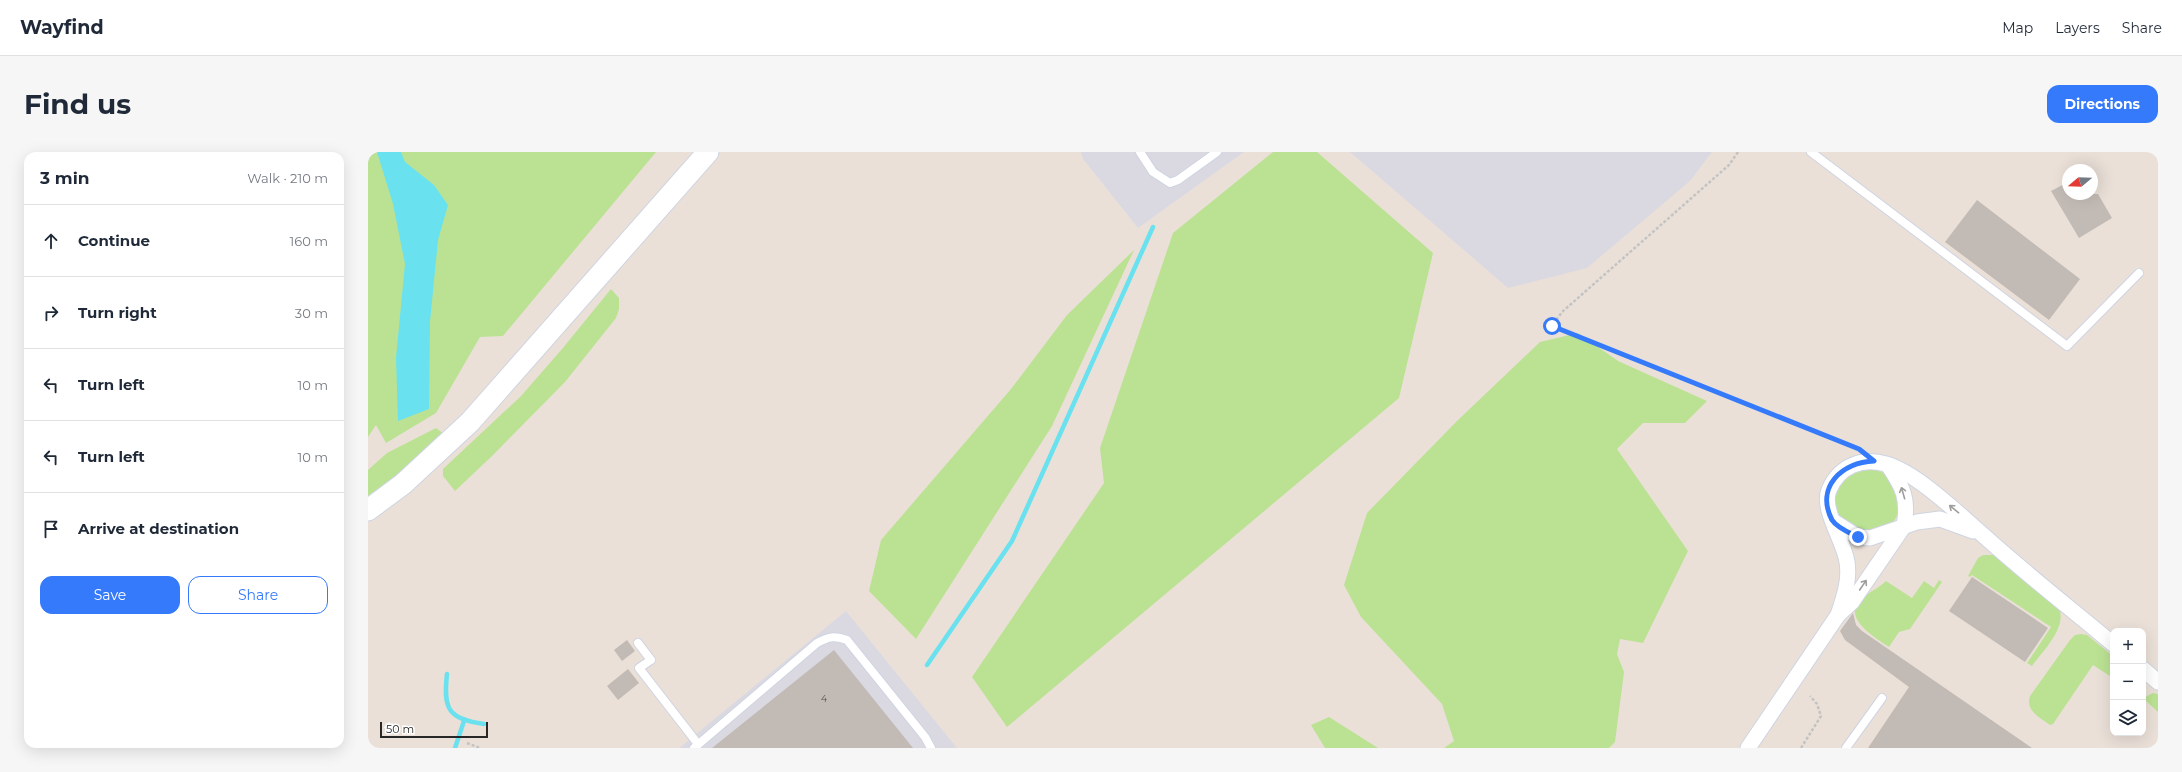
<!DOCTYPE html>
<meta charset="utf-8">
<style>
:root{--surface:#fff;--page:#f6f6f7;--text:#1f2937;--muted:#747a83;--line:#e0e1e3;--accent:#347afb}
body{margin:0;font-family:Montserrat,sans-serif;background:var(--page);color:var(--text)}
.controls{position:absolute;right:12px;bottom:12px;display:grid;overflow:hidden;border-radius:8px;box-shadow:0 4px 16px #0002}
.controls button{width:36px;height:36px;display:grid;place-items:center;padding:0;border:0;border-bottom:1px solid var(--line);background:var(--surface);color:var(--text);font:20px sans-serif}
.compass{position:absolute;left:1694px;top:12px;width:36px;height:36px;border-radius:50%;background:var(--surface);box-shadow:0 4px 16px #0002;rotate:251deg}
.scale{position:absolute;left:12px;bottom:10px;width:108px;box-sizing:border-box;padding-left:4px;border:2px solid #272727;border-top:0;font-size:11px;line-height:14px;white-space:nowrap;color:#272727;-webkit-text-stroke:3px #fff;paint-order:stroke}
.stop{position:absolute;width:12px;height:12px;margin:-9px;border:3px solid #347afb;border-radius:50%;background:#fff}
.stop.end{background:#347afb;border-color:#fff;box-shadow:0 1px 4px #0008}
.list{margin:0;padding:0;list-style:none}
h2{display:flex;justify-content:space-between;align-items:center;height:52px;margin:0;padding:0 16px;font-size:17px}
h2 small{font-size:13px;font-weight:400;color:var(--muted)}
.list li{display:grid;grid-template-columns:26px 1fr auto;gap:12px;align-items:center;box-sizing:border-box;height:72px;padding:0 16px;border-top:1px solid var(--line)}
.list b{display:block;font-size:15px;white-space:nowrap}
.list em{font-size:13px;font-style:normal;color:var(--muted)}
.actions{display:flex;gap:8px;padding:12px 16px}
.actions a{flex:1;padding:9px 0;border:1px solid var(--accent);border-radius:12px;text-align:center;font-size:14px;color:var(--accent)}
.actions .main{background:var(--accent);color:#fff}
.icon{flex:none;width:22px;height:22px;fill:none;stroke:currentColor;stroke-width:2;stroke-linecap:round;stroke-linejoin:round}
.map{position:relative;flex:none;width:1790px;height:596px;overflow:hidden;border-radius:12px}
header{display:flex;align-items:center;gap:24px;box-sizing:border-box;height:56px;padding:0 20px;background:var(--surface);border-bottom:1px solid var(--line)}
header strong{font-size:19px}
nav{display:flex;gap:22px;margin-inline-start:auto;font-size:14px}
.intro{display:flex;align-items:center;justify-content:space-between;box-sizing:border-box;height:96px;padding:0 24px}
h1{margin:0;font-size:28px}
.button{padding:10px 18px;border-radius:12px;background:var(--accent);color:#fff;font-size:14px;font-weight:700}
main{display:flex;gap:24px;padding:0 24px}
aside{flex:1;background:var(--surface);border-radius:12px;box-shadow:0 4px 16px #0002}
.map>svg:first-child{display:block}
.industrial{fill:#dad9e2}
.green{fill:#bbe293}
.water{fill:#69e1ef}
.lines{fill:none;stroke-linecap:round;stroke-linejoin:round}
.stream{stroke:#69e1ef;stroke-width:4.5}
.building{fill:#c2bab5}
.lane-casing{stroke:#ced4e1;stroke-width:10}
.street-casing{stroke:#ced4e1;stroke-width:17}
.secondary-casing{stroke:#ced4e1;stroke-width:23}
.path{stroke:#c3c3c3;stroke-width:2.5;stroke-dasharray:3 2;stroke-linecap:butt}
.lane{stroke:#fff;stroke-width:8}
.street{stroke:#fff;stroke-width:15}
.secondary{stroke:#fff;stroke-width:21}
.oneway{stroke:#9e9e9e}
.route{stroke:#347afb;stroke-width:5}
.labels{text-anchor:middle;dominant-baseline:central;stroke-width:3;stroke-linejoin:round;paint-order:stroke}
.number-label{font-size:9px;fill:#4e4c4a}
</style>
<header>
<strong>Wayfind</strong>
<nav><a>Map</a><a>Layers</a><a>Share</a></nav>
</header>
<div class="intro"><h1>Find us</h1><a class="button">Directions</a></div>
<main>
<aside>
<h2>3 min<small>Walk · 210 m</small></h2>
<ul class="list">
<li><svg class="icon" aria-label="ahead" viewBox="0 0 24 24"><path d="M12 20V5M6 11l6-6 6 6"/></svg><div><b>Continue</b></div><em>160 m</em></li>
<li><svg class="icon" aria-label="right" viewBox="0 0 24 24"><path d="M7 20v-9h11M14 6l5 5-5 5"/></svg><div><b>Turn right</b></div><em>30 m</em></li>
<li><svg class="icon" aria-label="left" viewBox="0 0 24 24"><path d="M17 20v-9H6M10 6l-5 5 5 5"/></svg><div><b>Turn left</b></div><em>10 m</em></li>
<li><svg class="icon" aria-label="left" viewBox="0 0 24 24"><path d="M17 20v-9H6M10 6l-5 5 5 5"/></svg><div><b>Turn left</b></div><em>10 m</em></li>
<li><svg class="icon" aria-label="arrive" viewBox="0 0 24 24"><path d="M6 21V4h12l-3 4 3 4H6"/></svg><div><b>Arrive at destination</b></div></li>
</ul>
<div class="actions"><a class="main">Save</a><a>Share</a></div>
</aside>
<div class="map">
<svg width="1790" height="596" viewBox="0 0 1790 596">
<rect width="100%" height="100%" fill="#eae0d8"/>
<g class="industrial">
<polygon points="713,0 876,0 770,76 715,7"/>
<polygon points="982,0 1344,0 1322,29 1219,116 1140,136"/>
<polygon points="478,459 589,596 311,596"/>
</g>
<g class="green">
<polygon points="0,0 288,0 135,184 112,185 68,261 18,291 8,273 0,285"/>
<polygon points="905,0 949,0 1065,101 1031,246 639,575 604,525 736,331 732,296 805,81"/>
<polygon points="766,98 684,274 548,487 501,439 513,388 643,237 699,163"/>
<polygon points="243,137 251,146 251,157 248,166 197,230 124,304 87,339 75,324 75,317 153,244 194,197"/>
<polygon points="1210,181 1250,209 1339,249 1317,271 1275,271 1249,297 1320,399 1275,491 1252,487 1249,502 1256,520 1247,590 1241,596 1076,596 1086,589 1074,552 993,465 976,433 999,361 1089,269 1172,190"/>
<polygon points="68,276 76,282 33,320 0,344 0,318 19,301"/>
<path d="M1501 317C1509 318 1516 320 1521 325 1533 336 1536 360 1524 371 1517 377 1502 378 1494 381 1488 377 1479 374 1475 369 1456 346 1476 320 1501 317Z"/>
<path d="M1615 403H1625L1629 405 1692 459C1697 478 1674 500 1664 514L1659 511 1683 475 1604 423 1602 425 1600 424 1610 406Z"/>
<path d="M1571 428 1574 430 1542 477 1531 480 1521 495C1508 486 1473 466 1493 447 1501 440 1511 436 1518 429L1544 446 1556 429 1566 436Z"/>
<path d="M1713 482 1719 483 1745 504V526L1725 513 1685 572 1682 573C1672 565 1657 559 1662 544L1702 488 1707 483Z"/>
<polygon points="1785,541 1790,542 1790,560 1777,548 1777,545"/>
<polygon points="961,565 1010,596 957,596 943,573"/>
</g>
<polygon class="water" points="9,0 33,0 37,10 66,33 80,53 70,88 62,170 61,257 30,269 28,206 37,112 25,52"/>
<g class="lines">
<g class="stream">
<polyline points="559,513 644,389 785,75"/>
<path d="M79 522C75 557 80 567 116 572"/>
<polyline points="87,596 96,569"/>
</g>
</g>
<g class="building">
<polygon points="1700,30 1700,42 1730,42 1744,66 1711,86 1683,39"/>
<polygon points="1609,48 1712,127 1681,168 1577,90"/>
<polygon points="1604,425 1680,476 1657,510 1581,459"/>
<polygon points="1485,461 1488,473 1494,479 1664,596 1500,596 1541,535 1477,488 1472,479"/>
<polygon points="259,488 267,499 254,509 246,498"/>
<polygon points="466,498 545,596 344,596"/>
<polygon points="260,517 271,531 250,548 239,534"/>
</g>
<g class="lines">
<defs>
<g id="lane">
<polyline points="772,0 785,20 802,31 810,28 849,0"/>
<polyline points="1443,0 1699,194 1771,121"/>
<polyline points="270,491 283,508 271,516 330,592"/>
<path d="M326 596 449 491C460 485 467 483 479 488L557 585 563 596"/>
<polyline points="1478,596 1514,546"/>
</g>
<g id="street">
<polyline points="1465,369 1490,385 1502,386 1549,370 1572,367 1605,379"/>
<path d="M1470 463C1476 445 1482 428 1479 410 1476 389 1453 357 1461 338 1471 314 1494 305 1518 312 1549 321 1591 362 1615 383 1657 421 1702 456 1745 492"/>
<polyline points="1775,517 1790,530"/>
<path d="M1380 596 1470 463 1484 450 1536 374C1541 347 1535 335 1520 313"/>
</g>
<polyline id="secondary" points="0,358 35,332 102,270 340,0"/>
</defs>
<use href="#lane" class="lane-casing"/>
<use href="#street" class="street-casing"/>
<use href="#secondary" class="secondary-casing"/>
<g class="path">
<polyline points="1370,0 1361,13 1194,160 1184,174 1489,296"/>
<polyline points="99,591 112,596"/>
<polyline points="1433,596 1453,564 1449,552 1442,544"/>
</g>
<use href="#lane" class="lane"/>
<use href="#street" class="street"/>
<use href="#secondary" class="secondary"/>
</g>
<defs><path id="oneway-shaft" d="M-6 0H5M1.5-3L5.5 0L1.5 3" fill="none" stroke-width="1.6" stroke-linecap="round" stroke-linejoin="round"/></defs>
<g class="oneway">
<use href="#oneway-shaft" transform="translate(1535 341) rotate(-106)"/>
<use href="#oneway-shaft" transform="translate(1586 357) rotate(-141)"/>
<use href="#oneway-shaft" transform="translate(1495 433) rotate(-56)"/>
</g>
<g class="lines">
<path class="route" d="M1184 174 1491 297 1506 309C1474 310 1447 335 1464 368 1469 376 1482 381 1490 385"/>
</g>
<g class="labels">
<g class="number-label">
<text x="456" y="546">4</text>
</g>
</g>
</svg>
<div class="controls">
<button>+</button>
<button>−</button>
<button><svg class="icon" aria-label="layers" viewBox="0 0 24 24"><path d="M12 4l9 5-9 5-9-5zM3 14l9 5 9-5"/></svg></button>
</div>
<svg class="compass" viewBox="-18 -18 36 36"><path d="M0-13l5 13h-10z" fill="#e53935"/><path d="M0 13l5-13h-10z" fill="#747a83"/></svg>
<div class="scale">50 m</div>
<div class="stop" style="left:1184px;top:174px"></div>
<div class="stop end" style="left:1490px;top:385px"></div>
</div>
</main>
